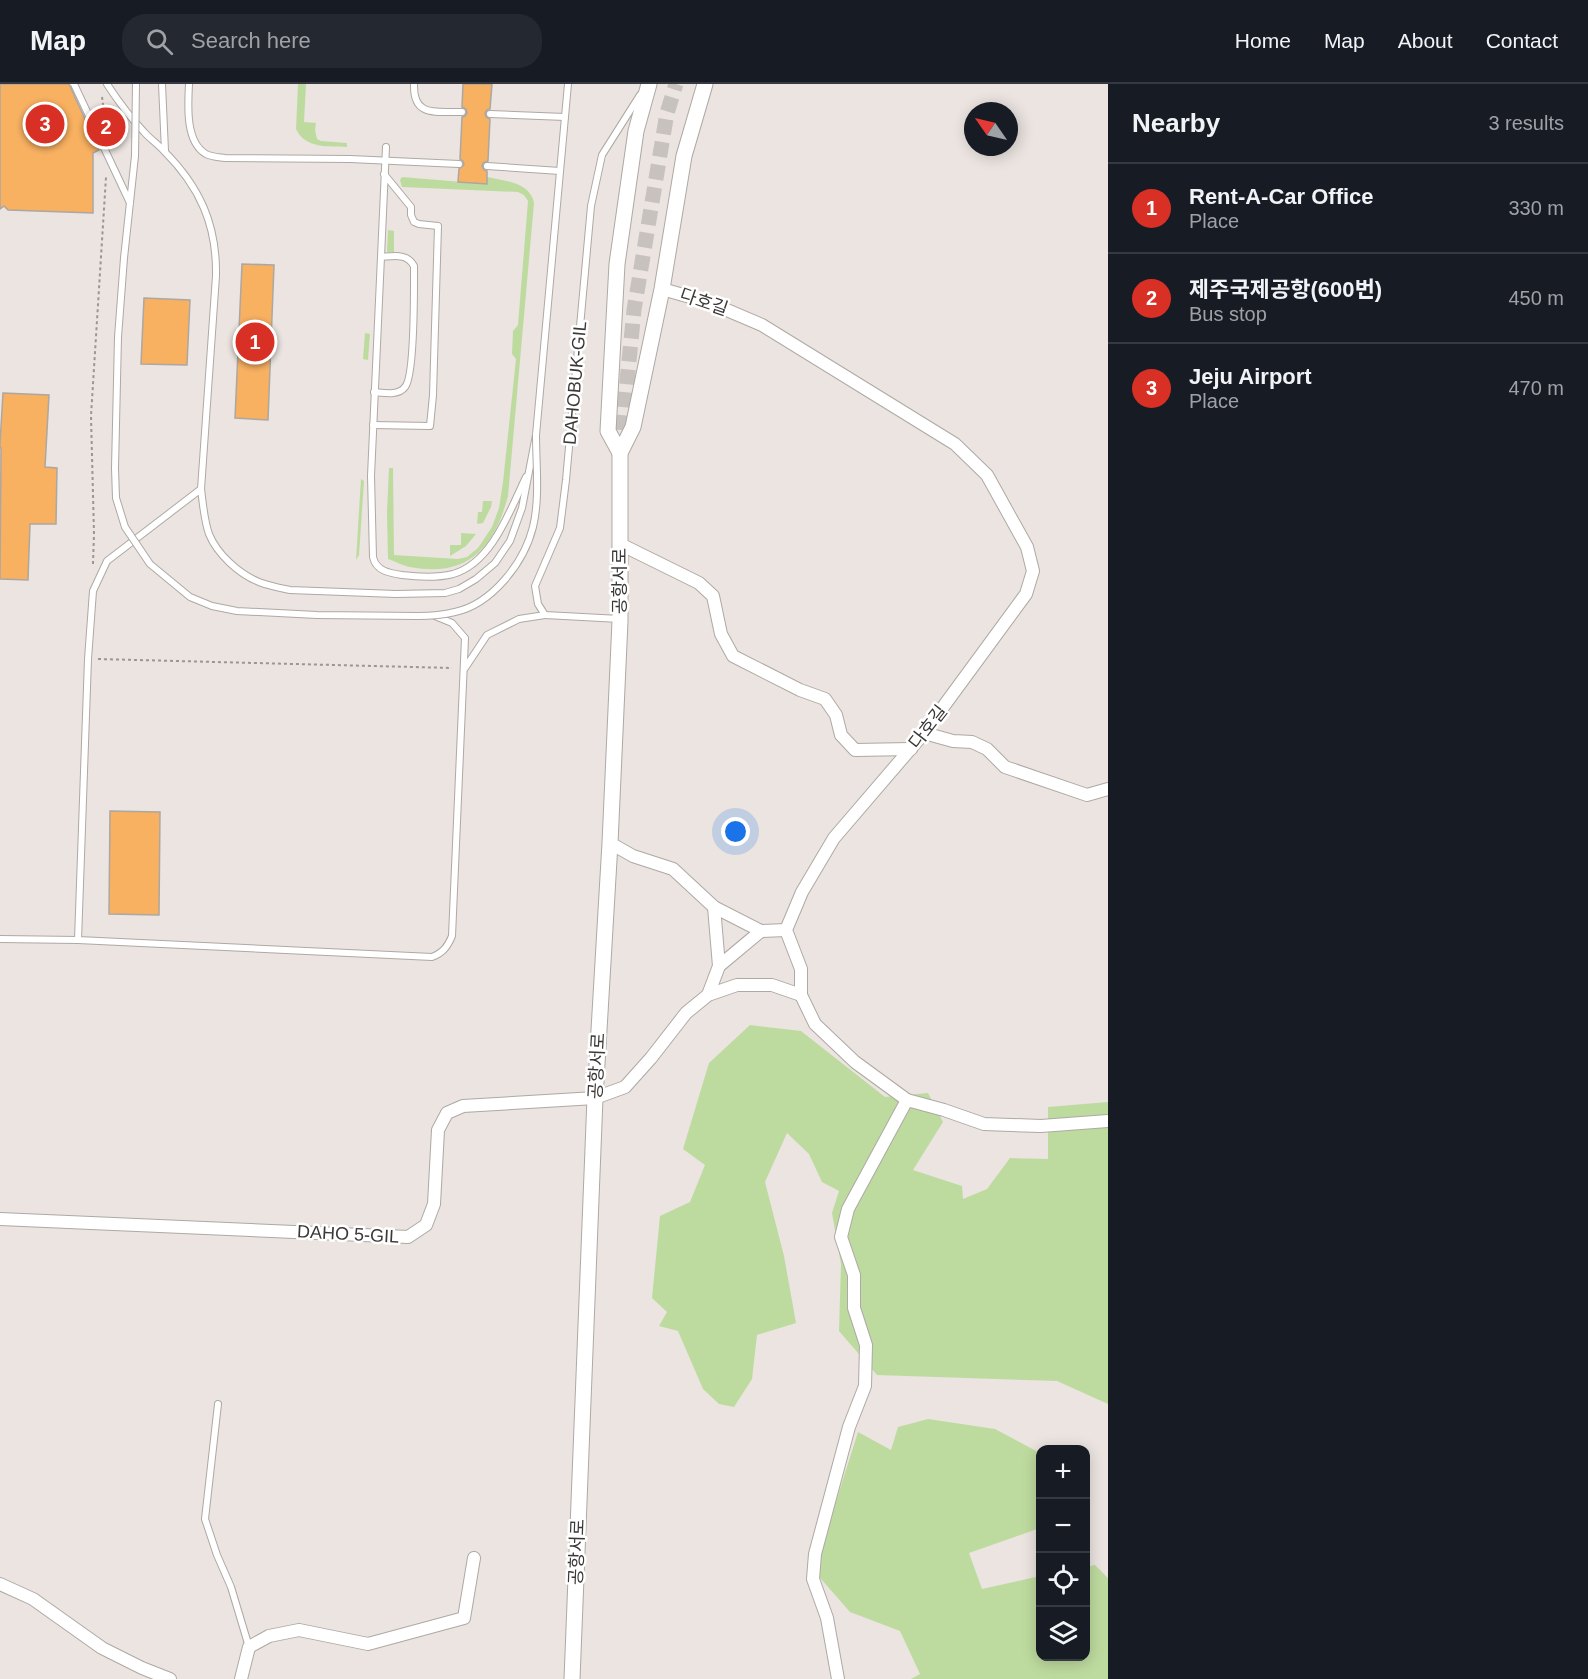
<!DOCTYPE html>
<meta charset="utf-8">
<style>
:root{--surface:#171b24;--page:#242831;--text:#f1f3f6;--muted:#9ea1a6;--line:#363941;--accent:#d93025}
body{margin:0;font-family:Helvetica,"Noto Sans KR",sans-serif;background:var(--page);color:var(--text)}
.controls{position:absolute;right:18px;bottom:18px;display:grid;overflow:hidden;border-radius:12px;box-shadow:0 3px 15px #0003}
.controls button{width:54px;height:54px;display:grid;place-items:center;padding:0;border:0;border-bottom:2px solid var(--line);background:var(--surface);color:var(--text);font:30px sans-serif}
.compass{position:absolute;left:964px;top:18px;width:54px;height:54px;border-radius:50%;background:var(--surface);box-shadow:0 3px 15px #0003;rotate:304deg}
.you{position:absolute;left:736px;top:748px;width:21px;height:21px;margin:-15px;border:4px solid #fff;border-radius:50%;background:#1a73e8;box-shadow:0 0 0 9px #1a73e833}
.badge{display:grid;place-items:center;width:39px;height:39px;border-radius:50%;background:var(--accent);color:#fff;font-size:20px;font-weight:700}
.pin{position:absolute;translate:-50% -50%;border:3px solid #fff;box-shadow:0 2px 6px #0006}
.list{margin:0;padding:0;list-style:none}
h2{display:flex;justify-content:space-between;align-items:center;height:78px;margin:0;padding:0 24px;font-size:26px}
h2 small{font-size:20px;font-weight:400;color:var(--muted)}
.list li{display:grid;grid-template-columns:39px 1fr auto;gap:18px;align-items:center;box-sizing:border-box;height:90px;padding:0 24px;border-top:2px solid var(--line)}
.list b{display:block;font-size:22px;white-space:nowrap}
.list p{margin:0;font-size:20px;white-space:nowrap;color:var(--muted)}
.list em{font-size:20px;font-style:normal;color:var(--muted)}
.icon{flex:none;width:33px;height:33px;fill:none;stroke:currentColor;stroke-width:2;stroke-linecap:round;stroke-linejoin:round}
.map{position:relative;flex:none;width:1108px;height:1595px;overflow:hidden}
header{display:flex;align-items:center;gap:36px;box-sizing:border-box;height:84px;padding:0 30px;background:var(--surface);border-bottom:2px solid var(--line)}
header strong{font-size:28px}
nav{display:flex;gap:33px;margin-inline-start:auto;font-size:21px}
.search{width:420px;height:54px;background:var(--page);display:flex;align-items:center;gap:15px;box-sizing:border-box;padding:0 21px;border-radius:24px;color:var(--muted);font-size:22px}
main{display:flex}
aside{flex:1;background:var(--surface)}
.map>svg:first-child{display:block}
.green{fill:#bedb9f}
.building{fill:#f8b061;stroke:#aca7a2;stroke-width:1.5}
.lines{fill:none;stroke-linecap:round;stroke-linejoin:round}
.tertiary-tunnel{stroke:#c8c2be;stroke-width:15;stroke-dasharray:15 8;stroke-linecap:butt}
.service-casing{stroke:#aea9a4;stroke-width:8}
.minor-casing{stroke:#aea9a4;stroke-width:14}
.tertiary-casing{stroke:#aea9a4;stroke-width:17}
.path{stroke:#9b9693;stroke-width:2;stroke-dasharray:3 3;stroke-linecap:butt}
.service{stroke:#fff;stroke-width:6}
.minor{stroke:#fff;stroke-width:12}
.tertiary{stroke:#fff;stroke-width:15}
.service-bridge-casing{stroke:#aea9a4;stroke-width:8;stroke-linecap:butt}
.service-bridge{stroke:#fff;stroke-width:6}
.labels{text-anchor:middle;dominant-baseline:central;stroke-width:5;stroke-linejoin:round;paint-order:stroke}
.street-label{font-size:18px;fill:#3b3937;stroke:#fff}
</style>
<header>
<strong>Map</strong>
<div class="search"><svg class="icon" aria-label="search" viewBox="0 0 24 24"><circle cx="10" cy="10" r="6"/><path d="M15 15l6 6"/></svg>Search here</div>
<nav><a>Home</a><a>Map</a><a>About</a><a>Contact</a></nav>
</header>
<main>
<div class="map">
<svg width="1108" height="1595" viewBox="0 0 1108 1595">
<rect width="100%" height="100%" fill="#ebe4e0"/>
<g class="green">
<path d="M298 0H306L304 38 316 39 315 46 317 55 321 57 347 59V63C329 62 305 65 296 45Z"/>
<path d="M402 93 486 100 487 93C505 97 530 98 534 119L508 412C494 464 468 494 410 483 403 482 395 477 388 475L387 428 389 384H393L394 471 458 475 467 473 478 464 492 443 499 424 503 398 516 275 512 270 513 247 518 241 528 117 524 111 518 108 402 103 400 96Z"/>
<polygon points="388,146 394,147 394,168 387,168"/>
<polygon points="365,249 370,250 368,276 363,275"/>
<polygon points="361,395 364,397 359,471 356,476"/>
<polygon points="483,417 492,417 491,423 483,439 477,440 478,428 482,428"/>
<polygon points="461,449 476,450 466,462 450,472 450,461 461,461"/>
<polygon points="750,941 801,947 885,1013 928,1009 943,1038 913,1086 962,1102 963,1115 987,1105 1010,1074 1048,1075 1048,1023 1108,1018 1108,1320 1057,1297 877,1291 839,1247 841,1180 832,1129 839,1107 822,1098 809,1070 787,1049 765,1098 784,1172 796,1239 757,1251 752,1295 734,1323 719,1320 703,1305 678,1247 659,1242 667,1228 652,1214 660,1132 690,1118 705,1081 683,1065 709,979"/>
<polygon points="928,1335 995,1345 1040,1369 1040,1444 969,1469 982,1505 1040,1492 1040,1572 1086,1572 1086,1483 1095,1481 1108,1494 1108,1595 911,1595 920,1590 900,1547 850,1528 814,1487 858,1348 891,1366 898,1343"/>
</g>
<g class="building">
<polygon points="0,0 69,0 99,66 93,69 93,129 8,126 4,122 0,125"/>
<polygon points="463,0 492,0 490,25 487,26 485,29 486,33 490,35 488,77 483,79 482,82 484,86 487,87 487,100 458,98 459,85 464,81 463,77 460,75 462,33 465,32 467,29 466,25 462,23"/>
<polygon points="242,180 274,181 268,336 235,334"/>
<polygon points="144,214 190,216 187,281 141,280"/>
<polygon points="3,309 49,311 45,383 57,384 56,440 30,440 28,496 0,495 1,364 0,364 0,359"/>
<polygon points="110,727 160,728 159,831 109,830"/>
</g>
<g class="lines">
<polyline class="tertiary-tunnel" points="620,369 634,226 667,29 676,0"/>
<defs>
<g id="service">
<path d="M107 0C118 17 130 33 144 48 150 55 158 60 164 67 200 103 217 141 216 192L201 405C203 420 204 436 209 450 217 470 239 490 259 498 269 502 280 504 290 506L396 510 445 509 459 505 476 495 495 479 510 457 522 424 536 351 568 0"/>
<polyline points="162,0 165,67"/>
<path d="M189 0C188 20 185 58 206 70 212 73 218 73 225 74L350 75 459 80"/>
<path d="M414 0C413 34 436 27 462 28"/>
<polyline points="490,30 565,33"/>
<path d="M386 63 371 392 373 473C376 487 389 489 402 491 418 493 437 494 453 490 492 479 510 426 526 393"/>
<polyline points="487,82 560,87"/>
<path d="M374 308C385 309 398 312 405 303 415 292 414 201 414 182 407 169 394 172 381 173"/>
<polyline points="373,341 430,342 433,311 438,142 419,140 414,138 411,131 411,123 384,90"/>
<path d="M201 405 107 477 93 507 88 575 78 856 432 873C443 869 448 862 452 852L465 554 452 539 435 532"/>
<polyline points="620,535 545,531 538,520 535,502 560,444 566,396 591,122 602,71 640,11"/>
<polyline points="465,584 487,551 519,535 545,531"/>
<polyline points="0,855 78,856"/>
<polyline points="218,1320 205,1435 217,1471 231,1503 249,1563"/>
</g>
<g id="minor">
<polyline points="662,205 708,218 762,241 955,360 987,391 1027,463 1033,487 1026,510 924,649 834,754 802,808 786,846 801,885 801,911 815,940 855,978 907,1016 944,1026 984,1040 1041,1042 1108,1037"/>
<polyline points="620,460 699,499 713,512 721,550 733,572 800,606 825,615 836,631 841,651 855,666 911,665"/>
<polyline points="924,649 953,657 972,658 987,665 1005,683 1087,711 1108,705"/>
<polyline points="610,759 633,772 673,785 714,823 761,847 786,846"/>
<polyline points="719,882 761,847"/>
<polyline points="708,911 719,882 714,823"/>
<polyline points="0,1135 408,1153 426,1141 434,1120 438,1046 447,1029 463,1022 595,1014 625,1003 651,974 686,929 708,911 737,901 772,901 801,911"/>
<polyline points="0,1500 33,1515 102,1564 142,1584 170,1595"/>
<polyline points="241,1595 249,1563 269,1552 299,1546 368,1560 464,1534 474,1474"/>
<polyline points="838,1595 827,1534 813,1495 815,1470 849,1343 865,1302 866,1261 854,1224 854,1191 841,1153 848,1125 907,1016"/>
</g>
<g id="tertiary">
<polyline points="620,369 608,347 617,180 636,47 649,0"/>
<polyline points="572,1595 595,1014 610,759 620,537 620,369 633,343 662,205 684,72 705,0"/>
</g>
</defs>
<use href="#service" class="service-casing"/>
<use href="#minor" class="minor-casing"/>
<use href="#tertiary" class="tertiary-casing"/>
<g class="path">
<polyline points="102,13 106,43"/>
<polyline points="93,480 94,450 91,332 106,93"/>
<polyline points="98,575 452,584"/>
</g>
<use href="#service" class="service"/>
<use href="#minor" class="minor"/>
<use href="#tertiary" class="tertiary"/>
<defs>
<g id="service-bridge">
<polyline points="74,0 130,119"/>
<path d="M136 0 135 72 124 174 118 253 115 384 116 414 125 443 150 480 190 513 212 522 237 527 317 531 418 532C430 532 443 531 455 528 492 520 524 479 533 443 540 414 536 381 536 351"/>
</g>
</defs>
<use href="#service-bridge" class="service-bridge-casing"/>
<use href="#service-bridge" class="service-bridge"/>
</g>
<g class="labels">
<g class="street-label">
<text transform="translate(704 218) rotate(19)">다호길</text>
<text transform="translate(575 299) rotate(-85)">DAHOBUK-GIL</text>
<text transform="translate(620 497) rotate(-90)">공항서로</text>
<text transform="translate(928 643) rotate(-52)">다호길</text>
<text transform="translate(597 982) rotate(-87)">공항서로</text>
<text transform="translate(348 1150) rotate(3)">DAHO 5-GIL</text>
<text transform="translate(577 1468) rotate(-88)">공항서로</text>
</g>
</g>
</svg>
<div class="controls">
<button>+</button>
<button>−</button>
<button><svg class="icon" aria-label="locate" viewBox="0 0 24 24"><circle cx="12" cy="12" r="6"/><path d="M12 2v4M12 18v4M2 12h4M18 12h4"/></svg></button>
<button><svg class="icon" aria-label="layers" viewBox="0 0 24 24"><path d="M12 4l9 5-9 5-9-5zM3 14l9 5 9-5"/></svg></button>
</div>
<svg class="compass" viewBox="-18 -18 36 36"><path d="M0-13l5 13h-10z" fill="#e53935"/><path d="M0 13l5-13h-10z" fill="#9ea1a6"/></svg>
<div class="you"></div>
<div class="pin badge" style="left:255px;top:258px">1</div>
<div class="pin badge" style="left:106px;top:43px">2</div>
<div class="pin badge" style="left:45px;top:40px">3</div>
</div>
<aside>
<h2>Nearby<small>3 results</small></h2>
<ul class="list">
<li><span class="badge">1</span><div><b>Rent-A-Car Office</b><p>Place</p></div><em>330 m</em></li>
<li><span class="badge">2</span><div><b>제주국제공항(600번)</b><p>Bus stop</p></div><em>450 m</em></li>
<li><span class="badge">3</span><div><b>Jeju Airport</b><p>Place</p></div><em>470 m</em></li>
</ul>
</aside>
</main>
